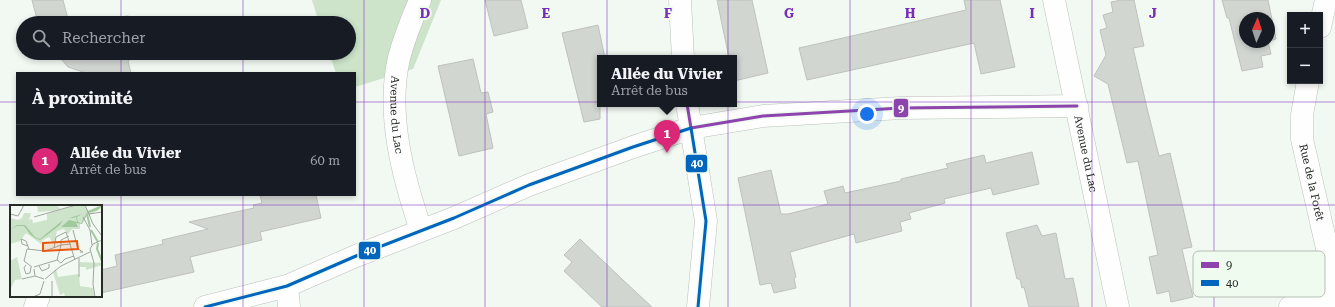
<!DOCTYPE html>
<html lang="fr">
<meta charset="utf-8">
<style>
:root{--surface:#171b24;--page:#20242c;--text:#f1f3f6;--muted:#9ea1a6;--line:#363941;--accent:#db2777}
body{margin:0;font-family:"Roboto Serif",serif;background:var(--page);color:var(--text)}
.controls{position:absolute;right:12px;top:12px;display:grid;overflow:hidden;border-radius:0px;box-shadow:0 2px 6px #0003}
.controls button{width:36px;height:36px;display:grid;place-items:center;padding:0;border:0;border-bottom:1px solid var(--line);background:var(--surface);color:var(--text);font:20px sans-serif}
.compass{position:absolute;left:1239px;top:12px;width:36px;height:36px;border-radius:50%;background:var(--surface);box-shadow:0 2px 6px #0003;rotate:3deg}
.you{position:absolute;left:867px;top:114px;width:14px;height:14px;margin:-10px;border:3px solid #fff;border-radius:50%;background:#1a73e8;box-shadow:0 0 0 6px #1a73e833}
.badge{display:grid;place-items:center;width:26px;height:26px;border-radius:50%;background:var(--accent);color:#fff;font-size:13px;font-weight:700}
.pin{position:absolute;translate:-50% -33px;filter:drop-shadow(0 1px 2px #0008)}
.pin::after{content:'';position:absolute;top:21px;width:14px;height:12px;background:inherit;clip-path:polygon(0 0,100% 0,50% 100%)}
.popup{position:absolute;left:597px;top:55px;width:140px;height:52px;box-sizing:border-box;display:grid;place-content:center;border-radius:0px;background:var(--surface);filter:drop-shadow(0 1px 3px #0005);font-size:13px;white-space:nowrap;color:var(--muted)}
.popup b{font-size:15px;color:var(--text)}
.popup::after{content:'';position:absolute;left:50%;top:100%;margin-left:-8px;border:8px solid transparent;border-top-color:var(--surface)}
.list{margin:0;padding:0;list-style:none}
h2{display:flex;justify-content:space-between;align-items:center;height:52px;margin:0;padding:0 16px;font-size:17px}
h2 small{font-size:13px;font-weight:400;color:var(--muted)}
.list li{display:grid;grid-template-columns:26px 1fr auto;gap:12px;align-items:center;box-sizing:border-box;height:72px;padding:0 16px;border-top:1px solid var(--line)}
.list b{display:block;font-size:15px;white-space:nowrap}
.list p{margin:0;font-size:13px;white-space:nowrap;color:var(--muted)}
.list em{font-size:13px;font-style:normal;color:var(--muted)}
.icon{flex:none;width:22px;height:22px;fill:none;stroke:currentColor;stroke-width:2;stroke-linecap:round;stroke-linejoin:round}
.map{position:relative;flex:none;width:1335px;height:307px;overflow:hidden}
.search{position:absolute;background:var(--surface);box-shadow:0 2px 6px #0003;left:16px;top:16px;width:340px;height:44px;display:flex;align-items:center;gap:10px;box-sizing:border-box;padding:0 14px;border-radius:22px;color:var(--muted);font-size:15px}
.panel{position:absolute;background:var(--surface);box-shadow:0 2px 6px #0003;left:16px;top:72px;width:340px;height:124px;border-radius:0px}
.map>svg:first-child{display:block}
.green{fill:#cde4ca}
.building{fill:#d1d6d1;stroke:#bec2be}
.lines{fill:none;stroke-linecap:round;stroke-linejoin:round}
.minor-casing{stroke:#bcc0bc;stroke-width:23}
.minor{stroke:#fdfefd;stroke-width:22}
.bus-1-casing{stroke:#f0fbef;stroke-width:6}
.bus-2-casing{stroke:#f0fbef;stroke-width:6}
.bus-1{stroke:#8e44ad;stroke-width:3}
.bus-2{stroke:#0065bd;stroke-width:3}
.grid{fill:none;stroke:#7b2cbf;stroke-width:1;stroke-opacity:0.55}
.labels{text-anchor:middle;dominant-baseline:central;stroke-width:4;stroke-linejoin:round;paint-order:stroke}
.street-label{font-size:11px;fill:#282c27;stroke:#f0fbef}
.inset-river{fill:none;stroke:#a2c89d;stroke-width:2}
.inset-road{fill:none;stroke:#a1a6a1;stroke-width:1}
.view{fill:#e8590c;fill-opacity:0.15;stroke:#e8590c;stroke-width:2}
.inset-edge{fill:none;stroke:#282c27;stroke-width:2}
.key{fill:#f0fbef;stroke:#b4bdb3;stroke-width:1}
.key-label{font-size:11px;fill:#282c27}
.grid-label{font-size:13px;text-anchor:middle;font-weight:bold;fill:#7b2cbf;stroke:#f0fbef;stroke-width:4;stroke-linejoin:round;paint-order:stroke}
.line-badge{stroke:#f0fbef;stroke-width:1.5}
.badge-label{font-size:11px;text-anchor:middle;font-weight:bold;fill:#fff}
</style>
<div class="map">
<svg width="1335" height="307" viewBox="0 0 1335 307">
<rect width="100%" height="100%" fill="#f2f8f2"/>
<polygon class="green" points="312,0 441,0 413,69 355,87 355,73 336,73 329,53 349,53 349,23 319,23"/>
<g class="building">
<polygon points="32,0 63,0 69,23 38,23"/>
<polygon points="485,0 521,0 528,28 494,36"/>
<polygon points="717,0 752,0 768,73 734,81 734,58 729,58"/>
<polygon points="964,0 1000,0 1015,67 981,74 974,43 807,80 799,48 966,10"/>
<polygon points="1121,0 1134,0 1144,46 1133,48 1147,108 1159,156 1170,153 1192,247 1182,249 1193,297 1171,302 1169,291 1157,294 1149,257 1158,255 1138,161 1127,163 1108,84 1094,76 1106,55 1100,30 1107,28 1103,15 1113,12 1111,2"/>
<polygon points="1222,0 1268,0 1276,39 1269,41 1269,18 1245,18 1245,42 1268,42 1271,54 1261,56 1263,67 1242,71 1229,18 1227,18"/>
<polygon points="128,16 142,23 109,23 120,17"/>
<polygon points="598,25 605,58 600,58 600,119 584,122 562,33"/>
<polygon points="59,53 140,53 128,61 131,73 86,73 68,67 61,59"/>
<polygon points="473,59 481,93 488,92 493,112 486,114 493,148 459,156 438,66"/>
<polygon points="1032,152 1039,184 993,195 991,188 944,199 945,203 909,213 911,219 900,222 902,231 856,243 854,234 790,252 796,277 794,278 796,288 774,293 771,283 760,285 738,178 771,170 781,214 788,214 828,204 824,191 843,186 845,193 901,181 901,179 948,168 946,164 984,155 986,163"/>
<polygon points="260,195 316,195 321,218 260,232 262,240 190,257 194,272 101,293 101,270 117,266 115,255 163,244 162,240 208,229 189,222 254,208 253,205 262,203"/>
<polygon points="1037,225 1042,236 1056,233 1065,279 1073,278 1079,307 1029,307 1024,287 1022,288 1020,279 1017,279 1006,233"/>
<polygon points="580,239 623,280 652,307 602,307 564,271 572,262 564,255"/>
</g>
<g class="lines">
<defs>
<g id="minor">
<path id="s1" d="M420 0C412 19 404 38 399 58 386 114 403 177 421 230"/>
<polyline points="680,0 683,58"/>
<path id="s2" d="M1054 0 1118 307"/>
<polyline points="1320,27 1326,0"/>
<path id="s3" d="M1308 81 1302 115V139L1335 283"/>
<polyline points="687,104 691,128 763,116 901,108 1077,106"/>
<polyline points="287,286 289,307"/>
<polyline points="35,307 39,296"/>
<polyline points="205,307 287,286 356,256 454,218 529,185 633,147 691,128 706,221 698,307"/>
<polyline points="1290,307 1335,297"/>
</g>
</defs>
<use href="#minor" class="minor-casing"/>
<use href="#minor" class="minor"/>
<defs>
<polyline id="bus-1" points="687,104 691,128 763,116 901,108 1077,106"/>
<polyline id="bus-2" points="205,307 287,286 356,256 454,218 529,185 633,147 691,128 706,221 698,307"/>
</defs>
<use href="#bus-1" class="bus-1-casing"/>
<use href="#bus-2" class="bus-2-casing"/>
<use href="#bus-1" class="bus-1"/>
<use href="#bus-2" class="bus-2"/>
</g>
<path class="grid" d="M121 0V23M243 0V23M364 0V307M485 0V307M607 0V307M728 0V307M850 0V307M971 0V307M1092 0V307M1214 0V307M121 53V73M243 53V73M0 102H17M355 102H1335M121 195V307M243 195V307M0 205H1335"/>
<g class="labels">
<g class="street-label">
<text stroke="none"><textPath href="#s1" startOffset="119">Avenue du Lac</textPath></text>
<text stroke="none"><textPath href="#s2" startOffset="157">Avenue du Lac</textPath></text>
<text stroke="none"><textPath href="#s3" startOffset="103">Rue de la Forêt</textPath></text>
</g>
</g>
<g transform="translate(10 205)">
<rect width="92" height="92" fill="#f2f8f2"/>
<path d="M70 57 92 58V60L76 65V62H69Z" fill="#cde4ca"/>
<path d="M7 52 12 74 5 75 0 85V56ZM46 64 48 72 69 69 70 81 83 83 85 92H55L54 88 50 90 43 67Z" fill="#cde4ca"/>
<path d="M27 0H46L52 5 28 7ZM66 0H75L78 6 87 4 90 0 92 3 77 11 70 18V24H62L58 29 54 24 47 26 44 39 39 32 33 35 31 39 16 28 10 36 0 39V13L8 15 12 13 14 8H21L19 15 22 14 23 18 37 15V9Z" fill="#cde4ca"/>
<path d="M92 0 88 5 78 8 72 19 66 18 68 22H51L59 15 67 17 66 12 63 13H59L53 15 50 20 37 30 30 35 25 33 20 29 14 21H7L0 25 7 20H15L25 32 30 34 53 15 72 9 67 12 68 17 71 18 78 6Z" fill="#a2c89d"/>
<path class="inset-river" d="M77 9 80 22M81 25 88 37M88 38 87 44 92 56"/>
<path class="inset-road" d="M75 0 83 19 92 31M0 9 8 11 14 0M79 9 92 7M24 12 66 0M73 12 80 25 82 40M63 25 68 44 73 47H70M59 31 51 35V40L61 39M18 41 12 39 11 34 16 36 19 44M44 43 46 32 56 27 65 55M47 55 51 58 55 54 64 51M16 60 14 63 16 69 20 68 21 62M29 61 32 66 39 63V59M22 62 14 56 17 44 35 46 51 40 47 55 24 62M24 64 25 71 34 74M69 72V53M12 74 25 71M35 74 51 61 80 47M42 76V91M23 92 30 89 34 76M85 92 83 79 84 58 80 44 83 39 92 35"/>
<path class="view" d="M67 36 68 44 33 46V38Z"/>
<rect width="92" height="92" class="inset-edge"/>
</g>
<rect x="1193" y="251" width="132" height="46" rx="6" class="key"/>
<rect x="1201" y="262" width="18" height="6" fill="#8e44ad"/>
<rect x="1201" y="280" width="18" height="6" fill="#0065bd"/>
<g class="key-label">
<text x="1226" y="269">9</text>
<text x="1226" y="287">40</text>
</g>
<g class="grid-label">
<text x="425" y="18">D</text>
<text x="546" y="18">E</text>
<text x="668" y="18">F</text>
<text x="789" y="18">G</text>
<text x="910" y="18">H</text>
<text x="1032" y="18">I</text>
<text x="1153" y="18">J</text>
</g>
<g class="line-badge">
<rect x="893" y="98" width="16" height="20" rx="4" fill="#8e44ad"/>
<rect x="685" y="154" width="23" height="19" rx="4" fill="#0065bd"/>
<rect x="358" y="241" width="23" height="19" rx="4" fill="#0065bd"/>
</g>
<g class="badge-label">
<text x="901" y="112">9</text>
<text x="697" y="167">40</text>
<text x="370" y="254">40</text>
</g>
</svg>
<div class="controls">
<button>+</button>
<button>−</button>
</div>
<svg class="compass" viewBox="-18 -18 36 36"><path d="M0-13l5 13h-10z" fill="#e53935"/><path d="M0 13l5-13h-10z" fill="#9ea1a6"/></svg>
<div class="you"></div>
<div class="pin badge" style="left:667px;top:153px">1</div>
<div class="popup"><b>Allée du Vivier</b>Arrêt de bus</div>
<div class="search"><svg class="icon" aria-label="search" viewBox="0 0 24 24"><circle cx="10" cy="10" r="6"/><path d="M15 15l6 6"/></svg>Rechercher</div>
<section class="panel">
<h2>À proximité<small></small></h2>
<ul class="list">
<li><span class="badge">1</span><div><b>Allée du Vivier</b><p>Arrêt de bus</p></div><em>60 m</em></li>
</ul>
</section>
</div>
